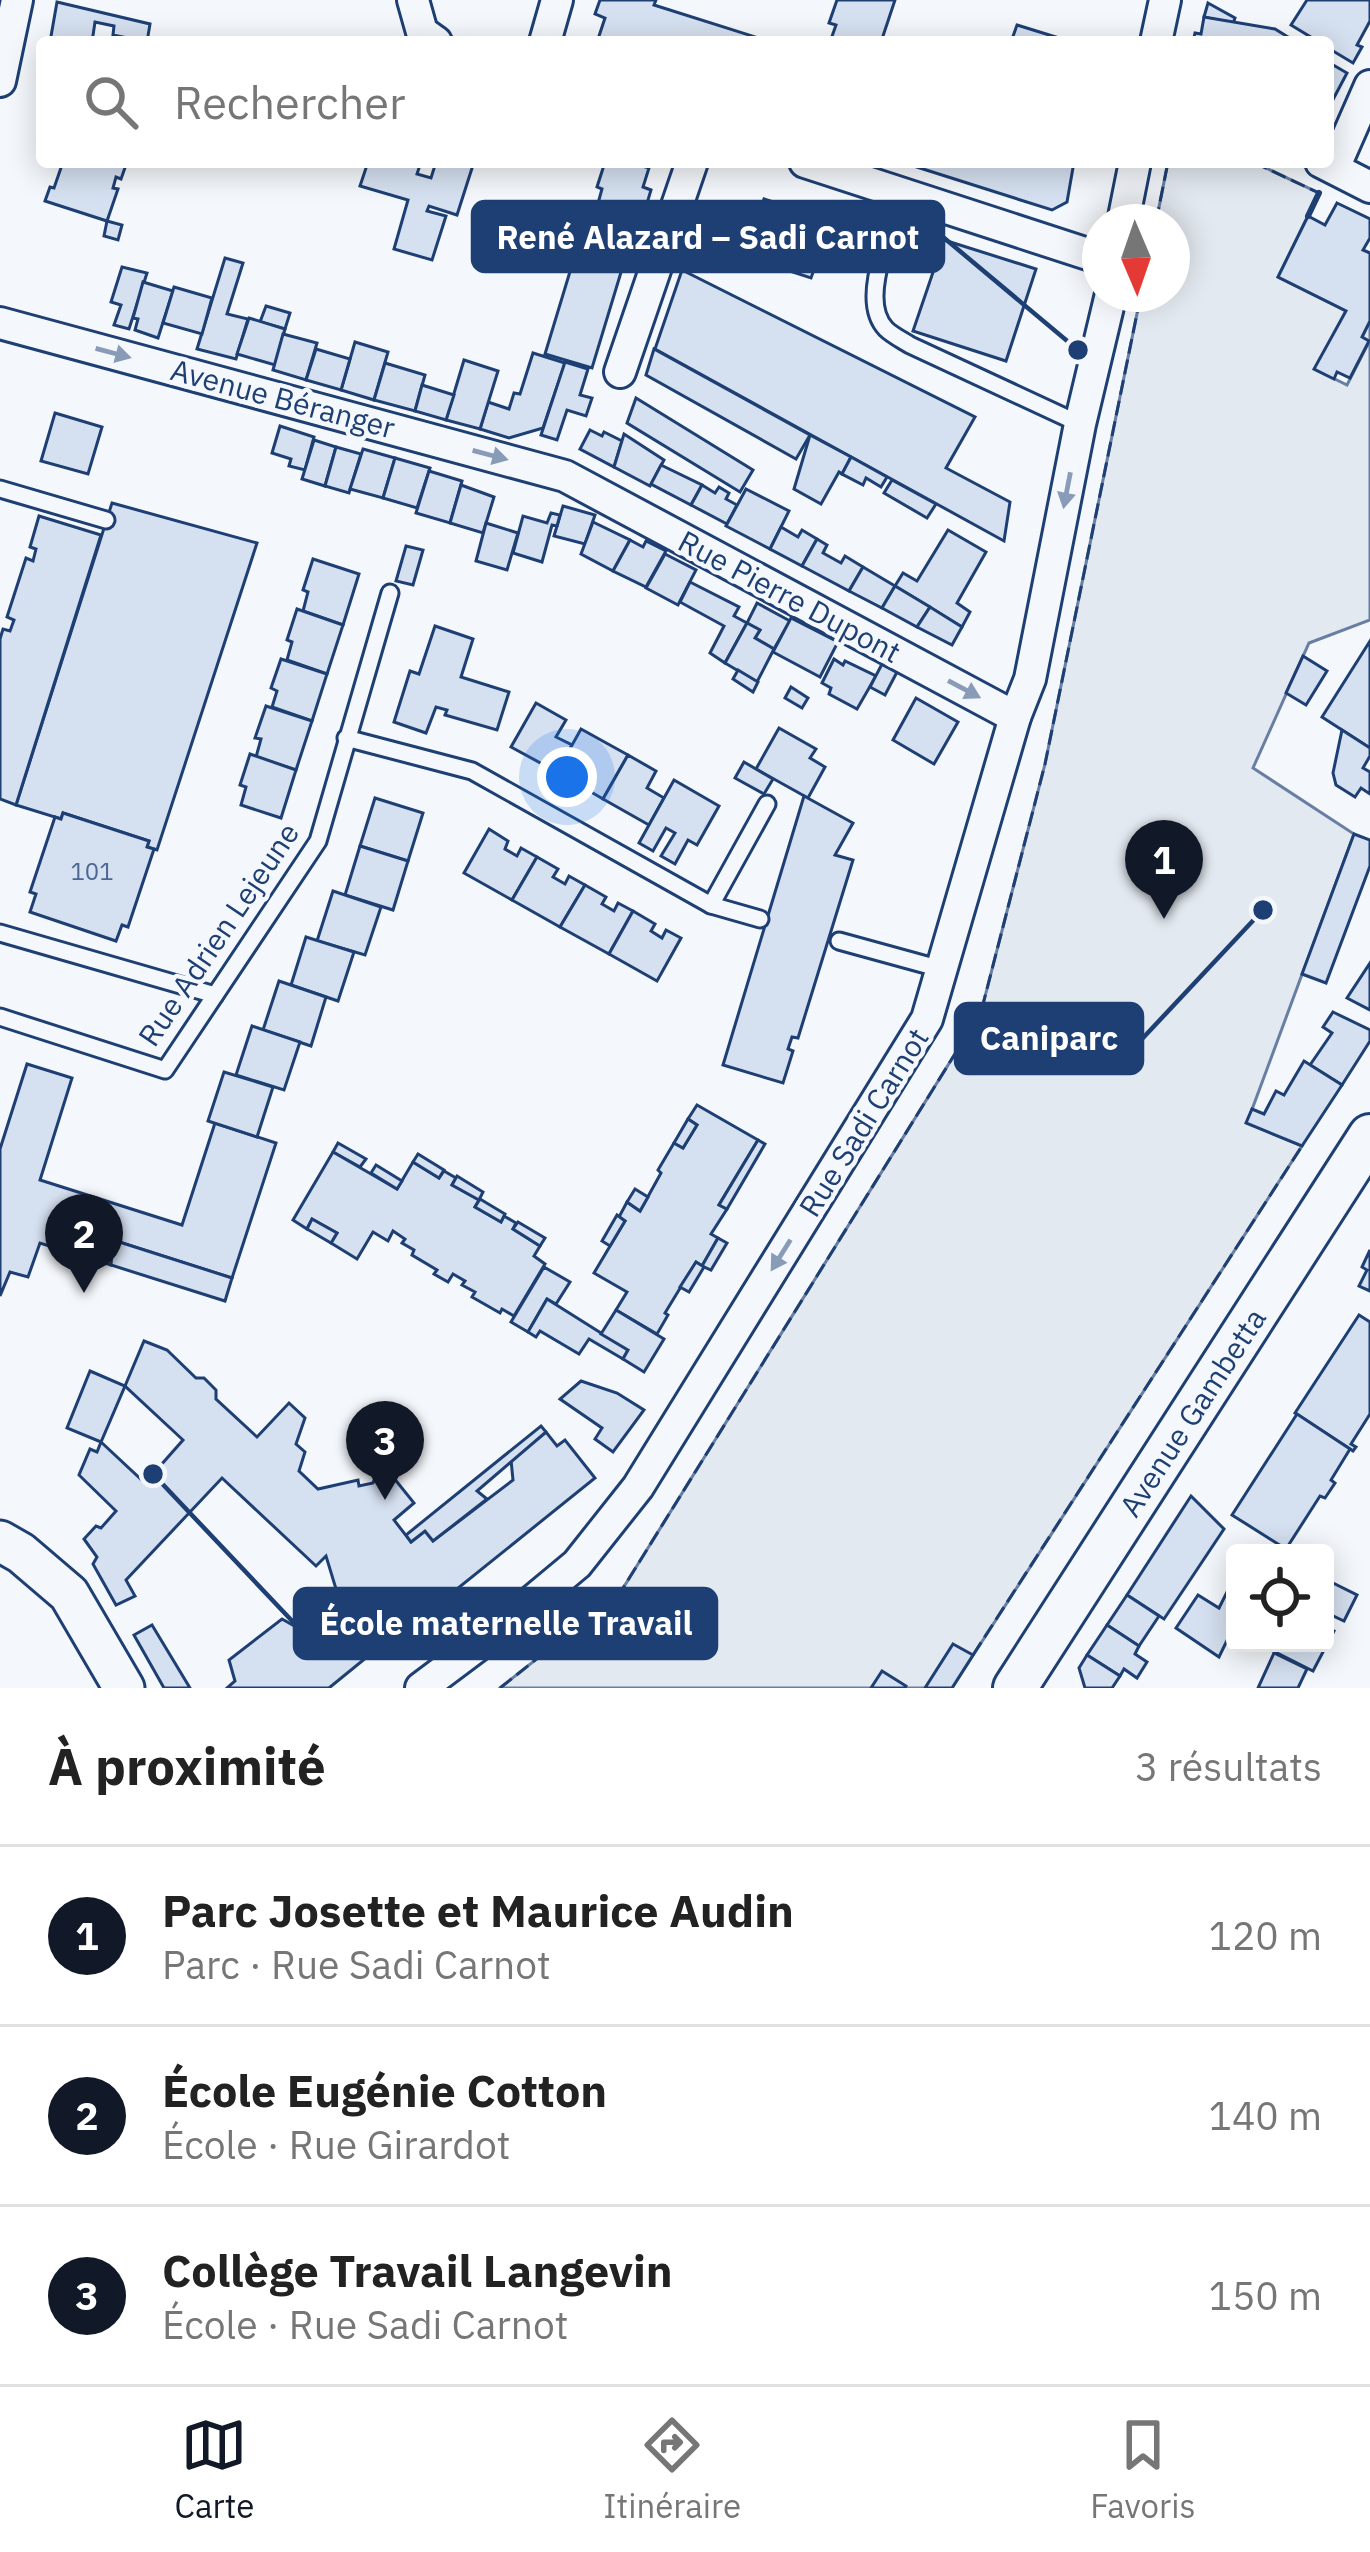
<!DOCTYPE html>
<html lang="fr">
<meta charset="utf-8">
<style>
:root{--surface:#fff;--page:#f6f6f6;--text:#222;--muted:#767676;--line:#e0e0e0;--accent:#111827}
body{margin:0;font-family:"IBM Plex Sans",sans-serif;background:var(--page);color:var(--text)}
.controls{position:absolute;right:36px;bottom:36px;display:grid;overflow:hidden;border-radius:12px;box-shadow:0 6px 30px #0003}
.controls button{width:108px;height:108px;display:grid;place-items:center;padding:0;border:0;border-bottom:3px solid var(--line);background:var(--surface);color:var(--text);font:60px sans-serif}
.compass{position:absolute;left:1082px;top:204px;width:108px;height:108px;border-radius:50%;background:var(--surface);box-shadow:0 6px 30px #0003;rotate:178deg}
.you{position:absolute;left:567px;top:777px;width:42px;height:42px;margin:-30px;border:9px solid #fff;border-radius:50%;background:#1a73e8;box-shadow:0 0 0 18px #1a73e833}
.badge{display:grid;place-items:center;width:78px;height:78px;border-radius:50%;background:var(--accent);color:#fff;font-size:39px;font-weight:700}
.pin{position:absolute;translate:-50% -99px;filter:drop-shadow(0 3px 6px #0008)}
.pin::after{content:'';position:absolute;top:63px;width:42px;height:36px;background:inherit;clip-path:polygon(0 0,100% 0,50% 100%)}
.list{margin:0;padding:0;list-style:none}
h2{display:flex;justify-content:space-between;align-items:center;height:156px;margin:0;padding:0 48px;font-size:51px}
h2 small{font-size:39px;font-weight:400;color:var(--muted)}
.list li{display:grid;grid-template-columns:78px 1fr auto;gap:36px;align-items:center;box-sizing:border-box;height:180px;padding:0 48px;border-top:3px solid var(--line)}
.list b{display:block;font-size:45px;white-space:nowrap}
.list p{margin:0;font-size:39px;white-space:nowrap;color:var(--muted)}
.list em{font-size:39px;font-style:normal;color:var(--muted)}
.icon{flex:none;width:66px;height:66px;fill:none;stroke:currentColor;stroke-width:2;stroke-linecap:round;stroke-linejoin:round}
.map{position:relative;flex:none;width:1370px;height:1688px;overflow:hidden}
.search{position:absolute;background:var(--surface);box-shadow:0 6px 30px #0003;left:36px;right:36px;top:36px;height:132px;display:flex;align-items:center;gap:30px;box-sizing:border-box;padding:0 42px;border-radius:12px;color:var(--muted);font-size:45px}
.sheet{height:696px;background:var(--surface)}
nav{display:flex;justify-content:space-around;align-items:center;box-sizing:border-box;height:168px;border-top:3px solid var(--line);background:var(--surface);font-size:33px;color:var(--muted)}
nav a{display:grid;justify-items:center;gap:6px}
nav .on{color:var(--accent)}
.map>svg:first-child{display:block}
.green{fill:#e3e9f0;stroke:#687fa3;stroke-width:3}
.building{fill:#d5e0f0;stroke:#1d3f73;stroke-width:3}
.lines{fill:none;stroke-linecap:round;stroke-linejoin:round}
.service-casing{stroke:#1d3f73;stroke-width:21}
.minor-casing{stroke:#1d3f73;stroke-width:36}
.tertiary-casing{stroke:#1d3f73;stroke-width:45}
.secondary-casing{stroke:#1d3f73;stroke-width:48}
.service{stroke:#f4f7fb;stroke-width:15}
.minor{stroke:#f4f7fb;stroke-width:30}
.tertiary{stroke:#f4f7fb;stroke-width:39}
.secondary{stroke:#f4f7fb;stroke-width:42}
.fence{stroke:#1d3f73;stroke-width:3;stroke-dasharray:15 6;stroke-linecap:butt}
.wall{stroke:#1d3f73;stroke-width:6}
.oneway{fill:#889bb7}
.labels{text-anchor:middle;dominant-baseline:central;stroke-width:9;stroke-linejoin:round;paint-order:stroke}
.number-label{font-size:24px;fill:#4b6792}
.street-label{font-size:30px;fill:#1d3f73;stroke:#f4f7fb}
.leader{fill:none;stroke:#1d3f73;stroke-width:4.5}
.callout-dot{fill:#1d3f73;stroke:#f4f7fb;stroke-width:4.5}
.callout{fill:#1d3f73;stroke:#1d3f73;stroke-width:4.5}
.callout-label{font-size:33px;text-anchor:middle;font-weight:bold;fill:#fff}
</style>
<div class="map">
<svg width="1370" height="1688" viewBox="0 0 1370 1688">
<rect width="100%" height="100%" fill="#f4f7fb"/>
<polygon class="green" points="1168,162 1253,162 1319,193 1278,277 1346,311 1315,369 1347,385 1369,342 1362,337 1370,321 1370,620 1309,643 1253,768 1354,834 1247,1123 1302,1146 952,1688 500,1688 620,1593 981,1012 1045,764 1141,294 1172,294 1172,222 1156,222"/>
<g class="building">
<polygon points="600,0 656,0 654,5 771,42 597,42 605,18 595,14"/>
<polygon points="837,0 895,0 882,39 886,42 830,42 836,25 829,23"/>
<polygon points="1307,0 1370,0 1370,21 1357,45 1362,47 1353,63 1328,48 1328,42 1319,42 1291,25"/>
<polygon points="57,2 150,24 147,42 113,35 114,26 95,22 92,42 50,42"/>
<polygon points="1208,3 1235,18 1233,24 1204,17"/>
<polygon points="1204,17 1275,29 1296,42 1193,42 1195,33 1201,34"/>
<polygon points="1017,25 1072,42 1011,42"/>
<polygon points="1328,62 1347,73 1328,109"/>
<polygon points="63,162 127,162 121,179 116,177 113,188 118,189 107,221 45,201 50,187 54,188"/>
<polygon points="368,162 421,162 417,174 431,178 436,162 473,165 457,215 429,206 427,211 446,216 432,260 394,249 408,200 360,186"/>
<polygon points="605,162 629,162 649,168 643,187 651,190 642,220 633,218 627,236 636,238 626,271 622,269 592,368 545,354 575,255 582,257 587,238 581,237 591,205 597,207 602,189 597,187"/>
<polygon points="901,162 1074,162 1067,202 1052,210"/>
<polygon points="764,199 832,221 829,228 762,205"/>
<polygon points="1337,203 1370,219 1370,238 1363,250 1370,253 1370,321 1362,337 1369,341 1350,378 1337,372 1334,379 1314,369 1346,311 1278,277 1308,216 1325,225"/>
<polygon points="727,204 759,214 762,205 829,228 811,278 746,257 743,263 722,257 724,250 695,241 704,212 723,217"/>
<polygon points="107,221 122,225 118,240 104,236"/>
<polygon points="944,240 1036,269 1006,361 913,331"/>
<polygon points="225,258 243,263 227,314 248,319 236,359 197,349"/>
<polygon points="122,267 147,273 129,329 114,325 121,305 111,302"/>
<polygon points="682,270 975,417 946,468 1010,502 1004,541 655,349"/>
<polygon points="143,282 173,291 158,338 135,330 138,319 133,318"/>
<polygon points="174,287 212,298 202,334 163,323"/>
<polygon points="266,306 290,313 285,329 260,322"/>
<polygon points="249,318 285,329 275,365 237,354"/>
<polygon points="283,334 317,343 306,380 273,370"/>
<polygon points="355,342 388,352 374,400 341,390"/>
<polygon points="316,349 350,359 341,390 306,380"/>
<polygon points="654,349 810,435 796,459 646,375"/>
<polygon points="533,353 565,363 543,428 509,438 480,429 488,402 509,409 514,393 520,394"/>
<polygon points="464,360 498,371 480,429 446,420"/>
<polygon points="565,362 588,369 580,395 592,398 586,416 567,410 557,440 541,435"/>
<polygon points="385,363 425,375 415,411 374,400"/>
<polygon points="422,385 454,395 446,420 415,411"/>
<polygon points="636,398 753,470 740,492 627,423"/>
<polygon points="55,413 102,427 88,474 41,461"/>
<polygon points="280,426 314,437 305,470 289,466 291,459 272,453"/>
<polygon points="590,430 602,436 604,432 622,441 614,467 580,449"/>
<polygon points="624,434 664,460 650,486 614,467"/>
<polygon points="810,435 851,457 842,474 839,472 821,504 794,489"/>
<polygon points="314,440 336,447 325,486 302,479"/>
<polygon points="336,447 361,454 349,493 325,486"/>
<polygon points="363,449 395,458 383,498 350,489"/>
<polygon points="851,457 887,477 881,487 866,478 863,485 842,474"/>
<polygon points="395,458 430,468 417,508 383,498"/>
<polygon points="661,465 702,485 691,505 651,484"/>
<polygon points="429,471 462,481 450,523 416,513"/>
<polygon points="892,480 936,504 927,518 884,493"/>
<polygon points="461,485 494,497 483,533 450,523"/>
<polygon points="702,485 715,493 719,487 729,493 726,499 737,505 727,524 691,505"/>
<polygon points="746,489 789,511 770,549 726,526"/>
<polygon points="112,503 257,543 157,850 147,847 149,841 63,813 61,819 16,805"/>
<polygon points="563,506 595,515 585,544 554,536"/>
<polygon points="551,513 560,515 557,526 552,525 542,562 513,553 523,516 547,523"/>
<polygon points="39,516 101,535 16,805 0,799 0,639 3,629 10,631 14,620 7,617 26,558 33,561 36,549 30,547"/>
<polygon points="593,522 630,540 613,571 581,554"/>
<polygon points="486,523 518,533 507,570 476,561"/>
<polygon points="781,527 798,537 802,530 817,539 802,566 770,549"/>
<polygon points="948,530 986,552 957,603 970,612 962,627 895,586 903,573 917,581"/>
<polygon points="817,539 827,545 823,553 841,563 845,556 863,567 849,591 802,566"/>
<polygon points="630,540 643,547 646,541 666,551 646,587 613,571"/>
<polygon points="406,546 423,550 413,585 396,581"/>
<polygon points="665,554 696,570 678,605 646,588"/>
<polygon points="313,559 359,574 343,625 303,611 308,592 303,590"/>
<polygon points="863,567 895,586 882,608 849,591"/>
<polygon points="690,582 739,607 734,616 747,623 725,663 710,653 724,626 680,602"/>
<polygon points="895,586 930,607 917,627 882,608"/>
<polygon points="757,603 790,621 774,649 755,638 760,630 747,623"/>
<polygon points="930,607 962,627 952,645 917,627"/>
<polygon points="297,609 343,625 327,674 287,660 292,642 287,640"/>
<polygon points="791,618 838,642 820,677 773,652"/>
<polygon points="747,623 760,630 755,638 774,649 757,682 725,663"/>
<polygon points="435,626 473,639 461,677 509,692 497,730 445,715 447,710 436,707 426,733 394,722 410,671 419,674"/>
<polygon points="1370,641 1370,748 1322,717"/>
<polygon points="1303,656 1327,671 1306,705 1286,693"/>
<polygon points="281,659 327,674 312,721 272,707 277,691 271,688"/>
<polygon points="834,659 843,665 845,661 876,676 857,709 829,694 831,688 822,683"/>
<polygon points="882,664 897,672 885,695 870,687"/>
<polygon points="738,670 758,682 753,692 733,679"/>
<polygon points="791,687 808,698 802,708 785,698"/>
<polygon points="916,698 958,722 934,764 893,740"/>
<polygon points="536,703 566,720 556,737 572,745 557,772 511,747"/>
<polygon points="266,706 312,721 296,770 256,757 261,739 255,738"/>
<polygon points="779,728 816,749 810,758 825,767 808,798 756,769"/>
<polygon points="581,729 628,755 603,799 557,772"/>
<polygon points="1342,730 1370,748 1370,756 1363,768 1370,772 1370,794 1361,788 1355,797 1336,785 1333,773"/>
<polygon points="250,754 296,770 281,818 241,805 246,787 240,785"/>
<polygon points="628,755 656,771 647,788 664,798 649,825 603,799"/>
<polygon points="744,762 773,779 764,794 735,778"/>
<polygon points="674,780 719,806 697,845 688,840 675,864 661,856 675,833 666,828 653,851 639,843"/>
<polygon points="804,796 853,823 835,855 853,860 798,1038 792,1037 788,1049 793,1051 783,1083 723,1065"/>
<polygon points="375,798 423,813 408,861 360,846"/>
<polygon points="63,813 149,841 147,847 154,849 128,927 122,925 116,941 30,912 36,894 30,892 55,817 61,819"/>
<polygon points="489,829 508,841 505,849 517,856 521,848 537,857 512,900 464,873"/>
<polygon points="1354,834 1370,840 1370,866 1326,983 1302,974"/>
<polygon points="360,846 408,861 393,910 345,895"/>
<polygon points="537,857 558,869 553,877 565,884 569,876 585,885 560,927 512,900"/>
<polygon points="585,885 606,897 602,904 614,911 618,903 633,911 609,954 560,927"/>
<polygon points="333,891 381,907 365,955 317,941"/>
<polygon points="633,911 655,924 651,931 662,938 666,930 681,938 657,981 609,954"/>
<polygon points="306,937 354,952 338,1001 291,985"/>
<polygon points="1370,963 1370,1010 1347,998"/>
<polygon points="279,981 326,997 311,1046 263,1030"/>
<polygon points="1333,1012 1370,1030 1370,1041 1342,1085 1310,1065 1332,1033 1323,1027"/>
<polygon points="252,1026 300,1042 284,1090 236,1075"/>
<polygon points="1304,1061 1342,1085 1302,1146 1246,1123 1252,1109 1264,1114 1276,1091 1284,1095"/>
<polygon points="27,1064 72,1078 40,1180 182,1225 215,1123 276,1143 232,1278 113,1240 111,1265 40,1243 28,1277 10,1272 0,1296 0,1149"/>
<polygon points="224,1072 273,1087 257,1137 208,1121"/>
<polygon points="697,1105 758,1140 719,1205 727,1209 711,1234 718,1238 702,1266 696,1262 665,1313 668,1315 657,1334 616,1310 627,1292 594,1273 625,1221 619,1217 627,1202 640,1211 661,1173 658,1170 674,1143 683,1148 697,1125 688,1119"/>
<polygon points="688,1119 697,1125 683,1148 674,1143"/>
<polygon points="758,1140 765,1144 727,1209 719,1205"/>
<polygon points="338,1143 366,1159 360,1167 333,1152"/>
<polygon points="333,1152 397,1189 413,1162 439,1178 444,1171 456,1178 452,1185 479,1200 475,1207 501,1222 504,1216 516,1223 513,1229 540,1246 534,1256 545,1264 514,1316 502,1309 500,1313 472,1297 475,1292 462,1285 465,1281 453,1274 448,1282 434,1274 437,1270 412,1255 414,1250 402,1243 405,1239 393,1231 388,1241 373,1232 357,1259 331,1243 337,1233 312,1219 307,1229 293,1220"/>
<polygon points="418,1154 444,1170 439,1178 413,1162"/>
<polygon points="376,1165 402,1181 397,1189 371,1173"/>
<polygon points="457,1176 483,1192 479,1200 452,1185"/>
<polygon points="635,1189 648,1197 640,1211 627,1202"/>
<polygon points="480,1199 505,1214 501,1222 475,1207"/>
<polygon points="617,1215 625,1221 610,1246 602,1241"/>
<polygon points="312,1219 337,1233 331,1243 307,1229"/>
<polygon points="518,1222 545,1238 540,1246 513,1229"/>
<polygon points="718,1238 727,1243 711,1270 702,1266"/>
<polygon points="113,1240 232,1278 225,1301 111,1265"/>
<polygon points="1370,1250 1370,1291 1359,1286 1367,1270 1362,1267"/>
<polygon points="696,1262 704,1267 689,1292 680,1287"/>
<polygon points="544,1267 570,1282 556,1304 547,1299 528,1332 511,1322"/>
<polygon points="547,1299 628,1350 623,1359 589,1339 579,1354 540,1331 536,1337 528,1332"/>
<polygon points="616,1310 664,1339 644,1372 623,1359 628,1350 601,1334"/>
<polygon points="1359,1315 1370,1322 1370,1414 1351,1444 1356,1447 1353,1451 1295,1413"/>
<polygon points="144,1341 167,1350 196,1378 204,1378 216,1390 216,1399 257,1437 289,1403 305,1418 296,1444 305,1452 299,1471 318,1489 358,1480 359,1486 373,1483 381,1462 414,1503 394,1520 411,1542 425,1531 433,1541 513,1480 511,1460 546,1432 557,1446 565,1440 595,1478 452,1593 451,1592 437,1602 439,1604 380,1651 378,1648 329,1688 227,1688 235,1681 229,1660 282,1619 312,1636 344,1615 326,1556 316,1566 222,1478 126,1580 135,1596 116,1605 93,1564 97,1557 84,1539 96,1526 101,1528 116,1511 79,1475 90,1449 97,1452 101,1442 145,1483 183,1440 125,1386"/>
<polygon points="90,1371 125,1386 101,1442 67,1428"/>
<polygon points="581,1381 617,1393 644,1410 613,1452 595,1439 602,1428 560,1399"/>
<polygon points="1297,1414 1350,1449 1331,1480 1335,1483 1325,1498 1320,1496 1286,1549 1232,1515"/>
<polygon points="541,1426 546,1432 477,1491 487,1499 433,1541 425,1531 411,1542 406,1535"/>
<polygon points="1191,1496 1224,1529 1164,1619 1127,1595"/>
<polygon points="1325,1579 1357,1595 1344,1621 1325,1612"/>
<polygon points="1233,1580 1235,1624 1219,1657 1176,1628 1198,1595 1219,1608"/>
<polygon points="1127,1595 1159,1616 1139,1646 1107,1625"/>
<polygon points="152,1625 190,1688 164,1688 134,1635"/>
<polygon points="1107,1625 1139,1646 1135,1654 1147,1662 1137,1678 1124,1669 1120,1676 1087,1655"/>
<polygon points="1325,1627 1334,1631 1313,1671 1265,1647 1267,1643 1325,1643"/>
<polygon points="953,1644 973,1655 952,1688 925,1688"/>
<polygon points="1274,1653 1307,1669 1298,1688 1258,1688"/>
<polygon points="1087,1655 1120,1676 1112,1688 1085,1688 1079,1668"/>
<polygon points="882,1671 906,1686 905,1688 871,1688"/>
</g>
<g class="lines">
<defs>
<g id="service">
<path d="M904 193C893 228 857 299 886 329 892 335 902 340 910 345L1080 424"/>
<polyline points="0,489 106,520"/>
<polyline points="346,738 472,771 711,905 760,919"/>
<polyline points="711,905 767,804"/>
<polyline points="0,933 215,995"/>
<polyline points="839,941 941,969"/>
<polyline points="0,1017 165,1070 318,841 390,593"/>
</g>
<g id="minor">
<polyline points="413,0 422,32 436,42"/>
<polyline points="545,42 557,0"/>
<polyline points="1156,42 1165,0"/>
<polyline points="0,81 17,0"/>
<polyline points="805,162 1100,258"/>
<polyline points="1321,162 1370,187"/>
<polyline points="1334,168 1370,86"/>
<polyline points="1123,222 1135,162"/>
<polyline points="0,323 565,476 1015,717"/>
<polyline points="620,372 692,162"/>
<polyline points="421,1688 493,1634 577,1564 638,1487 927,1019 1015,717 1030,679 1080,424 1111,294"/>
</g>
<polyline id="tertiary" points="0,1541 21,1553 69,1594 124,1688"/>
<polyline id="secondary" points="1015,1688 1370,1136"/>
</defs>
<use href="#service" class="service-casing"/>
<use href="#minor" class="minor-casing"/>
<use href="#tertiary" class="tertiary-casing"/>
<use href="#secondary" class="secondary-casing"/>
<use href="#service" class="service"/>
<use href="#minor" class="minor"/>
<use href="#tertiary" class="tertiary"/>
<use href="#secondary" class="secondary"/>
<g class="fence">
<polyline points="1253,162 1319,193"/>
<polyline points="1156,222 1168,162"/>
<polyline points="973,1655 1302,1146"/>
<polyline points="500,1688 620,1593 981,1012 1045,764 1141,294"/>
</g>
<polyline class="wall" points="1308,216 1319,193"/>
</g>
<defs><path id="oneway-solid" d="M-6-.8H1V-3.2L6.5 0L1 3.2V.8H-6Z" transform="scale(3)"/></defs>
<g class="oneway">
<use href="#oneway-solid" transform="translate(113 353) rotate(15)"/>
<use href="#oneway-solid" transform="translate(490 455) rotate(15)"/>
<use href="#oneway-solid" transform="translate(1067 490) rotate(101)"/>
<use href="#oneway-solid" transform="translate(964 689) rotate(28)"/>
<use href="#oneway-solid" transform="translate(781 1255) rotate(122)"/>
</g>
<g class="labels">
<g class="number-label">
<text x="92" y="871">101</text>
</g>
<g class="street-label">
<text transform="translate(283 398) rotate(15)">Avenue Béranger</text>
<text transform="translate(790 596) rotate(28)">Rue Pierre Dupont</text>
<text transform="translate(218 934) rotate(-56)">Rue Adrien Lejeune</text>
<text transform="translate(863 1122) rotate(-58)">Rue Sadi Carnot</text>
<text transform="translate(1192 1412) rotate(-57)">Avenue Gambetta</text>
</g>
</g>
<path class="leader" d="M1078 350L943 237M1263 910L1142 1039M153 1474L295 1624"/>
<g class="callout-dot">
<circle cx="1078" cy="350" r="12"/>
<circle cx="1263" cy="910" r="12"/>
<circle cx="153" cy="1474" r="12"/>
</g>
<g class="callout">
<rect x="473" y="202" width="470" height="69" rx="12"/>
<rect x="956" y="1004" width="186" height="69" rx="12"/>
<rect x="295" y="1589" width="421" height="69" rx="12"/>
</g>
<g class="callout-label">
<text x="708" y="249">René Alazard – Sadi Carnot</text>
<text x="1049" y="1050">Caniparc</text>
<text x="506" y="1635">École maternelle Travail</text>
</g>
</svg>
<div class="controls">
<button><svg class="icon" aria-label="locate" viewBox="0 0 24 24"><circle cx="12" cy="12" r="6"/><path d="M12 2v4M12 18v4M2 12h4M18 12h4"/></svg></button>
</div>
<svg class="compass" viewBox="-18 -18 36 36"><path d="M0-13l5 13h-10z" fill="#e53935"/><path d="M0 13l5-13h-10z" fill="#767676"/></svg>
<div class="you"></div>
<div class="pin badge" style="left:1164px;top:919px">1</div>
<div class="pin badge" style="left:84px;top:1293px">2</div>
<div class="pin badge" style="left:385px;top:1500px">3</div>
<div class="search"><svg class="icon" aria-label="search" viewBox="0 0 24 24"><circle cx="10" cy="10" r="6"/><path d="M15 15l6 6"/></svg>Rechercher</div>
</div>
<section class="sheet">
<h2>À proximité<small>3 résultats</small></h2>
<ul class="list">
<li><span class="badge">1</span><div><b>Parc Josette et Maurice Audin</b><p>Parc · Rue Sadi Carnot</p></div><em>120 m</em></li>
<li><span class="badge">2</span><div><b>École Eugénie Cotton</b><p>École · Rue Girardot</p></div><em>140 m</em></li>
<li><span class="badge">3</span><div><b>Collège Travail Langevin</b><p>École · Rue Sadi Carnot</p></div><em>150 m</em></li>
</ul>
</section>
<nav>
<a class="on"><svg class="icon" aria-label="map" viewBox="0 0 24 24"><path d="M3 6l6-2 6 2 6-2v14l-6 2-6-2-6 2zM9 4v14M15 6v14"/></svg>Carte</a>
<a><svg class="icon" aria-label="directions" viewBox="0 0 24 24"><path d="M12 3l9 9-9 9-9-9zM9 14v-3h6M13 9l2 2-2 2"/></svg>Itinéraire</a>
<a><svg class="icon" aria-label="saved" viewBox="0 0 24 24"><path d="M7 4h10v16l-5-4-5 4z"/></svg>Favoris</a>
</nav>
